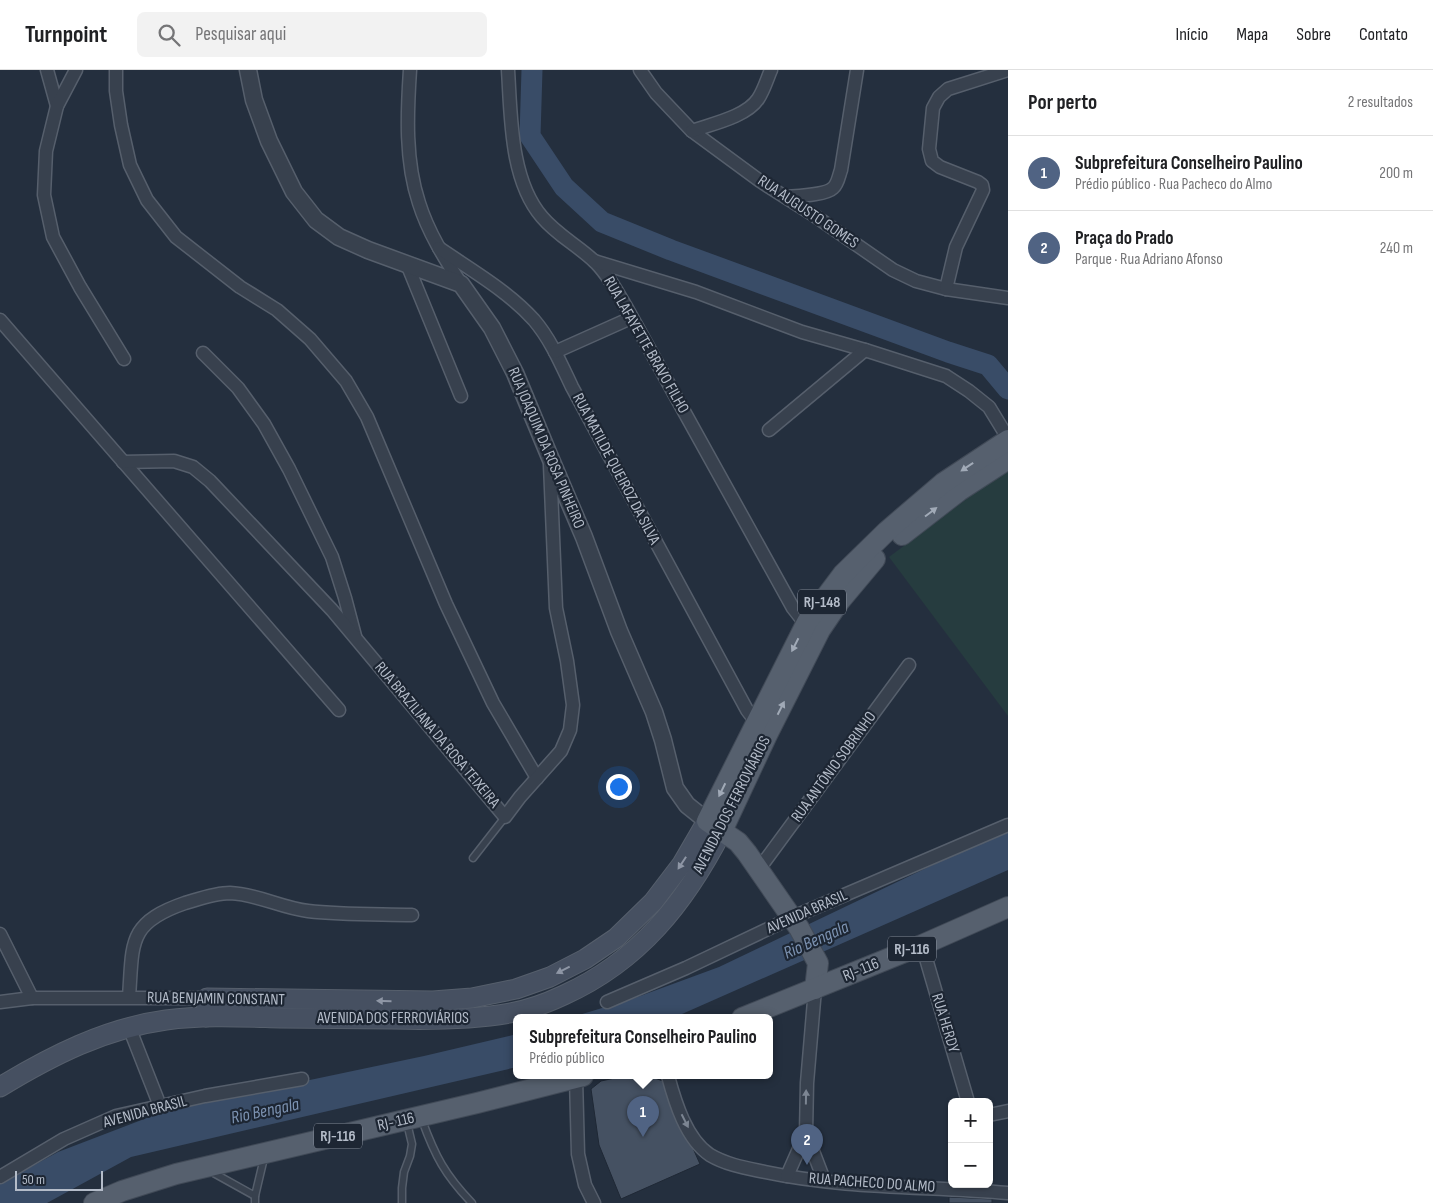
<!DOCTYPE html>
<html lang="pt">
<meta charset="utf-8">
<style>
:root{--surface:#fff;--page:#f2f2f2;--text:#202124;--muted:#757577;--line:#e0e0e0;--accent:#506383}
body{margin:0;font-family:"Sofia Sans Condensed",sans-serif;background:var(--page);color:var(--text)}
.controls{position:absolute;right:15px;bottom:15px;display:grid;overflow:hidden;border-radius:8px;box-shadow:0 1px 4px #0004}
.controls button{width:45px;height:45px;display:grid;place-items:center;padding:0;border:0;border-bottom:1px solid var(--line);background:var(--surface);color:var(--text);font:25px sans-serif}
.scale{position:absolute;left:15px;bottom:12px;width:88px;box-sizing:border-box;padding-left:5px;border:2px solid #b4bcc9;border-top:0;font-size:14px;line-height:18px;white-space:nowrap;color:#b4bcc9;-webkit-text-stroke:4px #1d2633;paint-order:stroke}
.you{position:absolute;left:618px;top:716px;width:18px;height:18px;margin:-12px;border:4px solid #fff;border-radius:50%;background:#1a73e8;box-shadow:0 0 0 8px #1a73e833}
.badge{display:grid;place-items:center;width:32px;height:32px;border-radius:50%;background:var(--accent);color:#fff;font-size:16px;font-weight:700}
.pin{position:absolute;translate:-50% -41px;filter:drop-shadow(0 1px 2px #0008)}
.pin::after{content:'';position:absolute;top:26px;width:18px;height:15px;background:inherit;clip-path:polygon(0 0,100% 0,50% 100%)}
.popup{position:absolute;left:513px;top:944px;width:260px;height:65px;box-sizing:border-box;display:grid;place-content:center;border-radius:8px;background:var(--surface);filter:drop-shadow(0 1px 4px #0005);font-size:16px;white-space:nowrap;color:var(--muted)}
.popup b{font-size:19px;color:var(--text)}
.popup::after{content:'';position:absolute;left:50%;top:100%;margin-left:-10px;border:10px solid transparent;border-top-color:var(--surface)}
.list{margin:0;padding:0;list-style:none}
h2{display:flex;justify-content:space-between;align-items:center;height:65px;margin:0;padding:0 20px;font-size:21px}
h2 small{font-size:16px;font-weight:400;color:var(--muted)}
.list li{display:grid;grid-template-columns:32px 1fr auto;gap:15px;align-items:center;box-sizing:border-box;height:75px;padding:0 20px;border-top:1px solid var(--line)}
.list b{display:block;font-size:19px;white-space:nowrap}
.list p{margin:0;font-size:16px;white-space:nowrap;color:var(--muted)}
.list em{font-size:16px;font-style:normal;color:var(--muted)}
.icon{flex:none;width:28px;height:28px;fill:none;stroke:currentColor;stroke-width:2;stroke-linecap:round;stroke-linejoin:round}
.map{position:relative;flex:none;width:1008px;height:1133px;overflow:hidden}
header{display:flex;align-items:center;gap:30px;box-sizing:border-box;height:70px;padding:0 25px;background:var(--surface);border-bottom:1px solid var(--line)}
header strong{font-size:24px}
nav{display:flex;gap:28px;margin-inline-start:auto;font-size:18px}
.search{width:350px;height:45px;background:var(--page);display:flex;align-items:center;gap:12px;box-sizing:border-box;padding:0 18px;border-radius:8px;color:var(--muted);font-size:19px}
main{display:flex}
aside{flex:1;background:var(--surface)}
.map>svg:first-child{display:block}
.green{fill:#263c3f}
.water{fill:#394c67}
.lines{fill:none;stroke-linecap:round;stroke-linejoin:round}
.river{stroke:#394c67;stroke-width:21}
.building{fill:#455162;stroke:#1f2835}
.service-casing{stroke:#565f6c;stroke-width:9}
.minor-casing{stroke:#565f6c;stroke-width:15}
.tertiary-casing{stroke:#565f6c;stroke-width:19}
.secondary-casing{stroke:#565f6c;stroke-width:21}
.primary-casing{stroke:#414a57;stroke-width:22}
.service{stroke:#38414e;stroke-width:6}
.minor{stroke:#38414e;stroke-width:12}
.tertiary{stroke:#38414e;stroke-width:16}
.secondary{stroke:#465061;stroke-width:19}
.primary{stroke:#56606e;stroke-width:20}
.oneway{fill:#a1aab7}
.oneway2{fill:#8e96a5}
.oneway3{fill:#7c8592}
.labels{text-anchor:middle;dominant-baseline:central;stroke-width:4.5;stroke-linejoin:round;paint-order:stroke}
.shield{fill:#1d2633;stroke:#878f9c;stroke-width:1}
.shield-label{font-size:15px;font-weight:bold;fill:#b4bcc9}
.street-label{font-size:16px;fill:#b4bcc9;stroke:#1d2633}
.water-label{font-size:18px;font-style:italic;fill:#7c92b1;stroke:#1d2633}
</style>
<header>
<strong>Turnpoint</strong>
<div class="search"><svg class="icon" aria-label="search" viewBox="0 0 24 24"><circle cx="10" cy="10" r="6"/><path d="M15 15l6 6"/></svg>Pesquisar aqui</div>
<nav><a>Início</a><a>Mapa</a><a>Sobre</a><a>Contato</a></nav>
</header>
<main>
<div class="map">
<svg width="1008" height="1133" viewBox="0 0 1008 1133">
<rect width="100%" height="100%" fill="#242f3e"/>
<polygon class="green" points="1008,398 1008,646 889,487"/>
<g class="water">
<polygon points="1008,759 1008,800 673,948 569,948 632,929 719,897"/>
<polygon points="517,964 517,997 131,1087 47,1133 0,1133 0,1114 58,1082 152,1046 205,1032 424,986"/>
</g>
<g class="lines">
<polyline class="river" points="532,0 530,66 564,117 602,152 671,180 948,282 988,295 1008,319"/>
</g>
<g class="building">
<polygon points="624,1006 649,1006 663,1011 700,1094 621,1129 599,1075 591,1019 601,1011"/>
<polygon points="949,1127 992,1129 992,1133 949,1133"/>
</g>
<g class="lines">
<defs>
<g id="service">
<polyline points="473,788 505,747"/>
<path d="M422 1050C435 1086 445 1105 472 1133"/>
<polyline points="210,1101 255,1126"/>
<polyline points="255,1133 255,1126 264,1088"/>
<polyline points="402,1133 402,1118 404,1102 410,1086 412,1074 407,1053"/>
</g>
<g id="minor">
<polyline points="47,0 57,36"/>
<polyline points="76,0 57,36 46,81 44,125 53,167 80,217 124,289"/>
<polyline points="116,0 116,21 121,55 130,95 147,130 176,167 240,217 277,240 310,269 346,311 367,347 446,534 493,633 537,708"/>
<path d="M410 0C407 44 405 91 419 133 428 162 445 189 461 214"/>
<path d="M508 0C511 46 510 110 542 147 557 165 577 175 594 191 607 203 616 220 625 235L793 538 800 547 813 556"/>
<polyline points="640,0 656,23 692,61 760,111 815,146 893,200 916,211 946,219 1008,228"/>
<path d="M692 61C711 54 746 47 758 29 764 20 767 9 771 0"/>
<path d="M786 127C797 126 826 125 833 118 838 114 839 105 841 100L857 0"/>
<path d="M439 178C471 200 508 221 534 250 551 270 561 294 572 317L747 640 760 657"/>
<polyline points="594,191 696,222 802,262 865,280 946,306 969,321 989,337 1008,368"/>
<polyline points="407,194 461,326"/>
<polyline points="946,219 956,177 983,120 982,115 978,112 940,97 932,91 929,79 933,38 939,27 948,19 1008,0"/>
<polyline points="0,250 339,640"/>
<polyline points="555,282 631,248"/>
<polyline points="203,283 238,318 264,354 289,399 332,487 345,528 355,566"/>
<polyline points="769,360 865,280"/>
<polyline points="123,392 174,391 193,397 210,411 332,540 505,747 520,727 561,681 570,660 573,635 567,591 556,538 550,395"/>
<polyline points="759,799 909,595"/>
<polyline points="0,864 32,928"/>
<polyline points="922,875 968,1032"/>
<path d="M129 927C133 873 127 853 185 833 199 829 215 823 230 823 257 824 282 838 308 841 342 845 378 844 412 845"/>
<polyline points="0,932 32,928 207,928"/>
<polyline points="607,932 686,898 793,847 1008,755"/>
<polyline points="129,957 160,1036"/>
<path d="M668 1006C675 1032 686 1069 710 1085 727 1095 746 1098 765 1102 845 1119 927 1116 1008 1123"/>
<polyline points="576,1008 578,1084 585,1115 594,1133"/>
<polyline points="989,1045 1008,1041"/>
<polyline points="806,1063 824,1110"/>
<polyline points="787,1106 806,1063 807,1013 815,919"/>
<polyline points="0,1107 64,1069 116,1046 205,1026 302,1009"/>
</g>
<polyline id="tertiary" points="248,0 254,30 269,71 294,122 316,150 339,167 368,180 461,214 492,258 515,303 549,385 584,467 619,561 654,642 663,670 675,718 687,735 707,751"/>
<g id="secondary">
<polyline points="206,947 207,928 433,931 472,928 516,919 550,907 585,889 616,868 653,832 682,794 707,751"/>
<path d="M0 1017C51 986 106 958 166 950 204 945 242 947 280 948 317 948 354 949 391 949 430 950 471 950 510 943 528 940 547 933 564 925 639 891 685 833 722 761"/>
</g>
<g id="primary">
<polyline points="902,465 959,421 1008,389"/>
<polyline points="722,761 767,665 820,560 839,532 875,489"/>
<polyline points="815,919 818,893 799,858 747,783 738,772 707,751 807,552 843,504 887,461 943,413 1008,370"/>
<polyline points="742,948 922,875 1008,837"/>
<polyline points="94,1133 122,1121 176,1104 477,1033 583,1006"/>
</g>
</defs>
<use href="#service" class="service-casing"/>
<use href="#minor" class="minor-casing"/>
<use href="#tertiary" class="tertiary-casing"/>
<use href="#secondary" class="secondary-casing"/>
<use href="#primary" class="primary-casing"/>
<use href="#service" class="service"/>
<use href="#minor" class="minor"/>
<use href="#tertiary" class="tertiary"/>
<use href="#secondary" class="secondary"/>
<use href="#primary" class="primary"/>
</g>
<defs><path id="oneway-solid" d="M-6-.8H1V-3.2L6.5 0L1 3.2V.8H-6Z" transform="scale(1.25)"/></defs>
<g class="oneway">
<use href="#oneway-solid" transform="translate(967 397) rotate(146)"/>
<use href="#oneway-solid" transform="translate(931 442) rotate(-37)"/>
<use href="#oneway-solid" transform="translate(795 575) rotate(117)"/>
<use href="#oneway-solid" transform="translate(781 638) rotate(-63)"/>
<use href="#oneway-solid" transform="translate(722 720) rotate(116)"/>
</g>
<g class="oneway2">
<use href="#oneway-solid" transform="translate(682 793) rotate(123)"/>
<use href="#oneway-solid" transform="translate(563 900) rotate(153)"/>
<use href="#oneway-solid" transform="translate(384 931) rotate(-179)"/>
</g>
<g class="oneway3">
<use href="#oneway-solid" transform="translate(806 1027) rotate(-89)"/>
<use href="#oneway-solid" transform="translate(685 1051) rotate(63)"/>
</g>
<g class="labels">
<g class="shield">
<rect x="798" y="519.5" width="48" height="25" rx="4"/>
<rect x="888" y="866.5" width="48" height="25" rx="4"/>
<rect x="314" y="1053.5" width="48" height="25" rx="4"/>
</g>
<g class="shield-label">
<text x="822" y="532">RJ-148</text>
<text x="912" y="879">RJ-116</text>
<text x="338" y="1066">RJ-116</text>
</g>
<g class="street-label">
<text transform="translate(808 142) rotate(34)">RUA AUGUSTO GOMES</text>
<text transform="translate(646 275) rotate(60)">RUA LAFAYETTE BRAVO FILHO</text>
<text transform="translate(546 378) rotate(67)">RUA JOAQUIM DA ROSA PINHEIRO</text>
<text transform="translate(616 399) rotate(62)">RUA MATILDE QUEIROZ DA SILVA</text>
<text transform="translate(437 665) rotate(50)">RUA BRAZILIANA DA ROSA TEIXEIRA</text>
<text transform="translate(834 697) rotate(-54)">RUA ANTÔNIO SOBRINHO</text>
<text transform="translate(732 735) rotate(-63)">AVENIDA DOS FERROVIÁRIOS</text>
<text transform="translate(807 842) rotate(-24)">AVENIDA BRASIL</text>
<text transform="translate(861 900) rotate(-22)">RJ- 116</text>
<text transform="translate(216 929) rotate(1)">RUA BENJAMIN CONSTANT</text>
<text x="393" y="948">AVENIDA DOS FERROVIÁRIOS</text>
<text transform="translate(945 953) rotate(73)">RUA HERDY</text>
<text transform="translate(145 1042) rotate(-15)">AVENIDA BRASIL</text>
<text transform="translate(396 1052) rotate(-13)">RJ- 116</text>
<text transform="translate(872 1113) rotate(4)">RUA PACHECO DO ALMO</text>
</g>
<g class="water-label">
<text transform="translate(816 870) rotate(-24)">Rio Bengala</text>
<text transform="translate(265 1041) rotate(-12)">Rio Bengala</text>
</g>
</g>
</svg>
<div class="controls">
<button>+</button>
<button>−</button>
</div>
<div class="scale">50 m</div>
<div class="you"></div>
<div class="pin badge" style="left:643px;top:1067px">1</div>
<div class="popup"><b>Subprefeitura Conselheiro Paulino</b>Prédio público</div>
<div class="pin badge" style="left:807px;top:1095px">2</div>
</div>
<aside>
<h2>Por perto<small>2 resultados</small></h2>
<ul class="list">
<li><span class="badge">1</span><div><b>Subprefeitura Conselheiro Paulino</b><p>Prédio público · Rua Pacheco do Almo</p></div><em>200 m</em></li>
<li><span class="badge">2</span><div><b>Praça do Prado</b><p>Parque · Rua Adriano Afonso</p></div><em>240 m</em></li>
</ul>
</aside>
</main>
